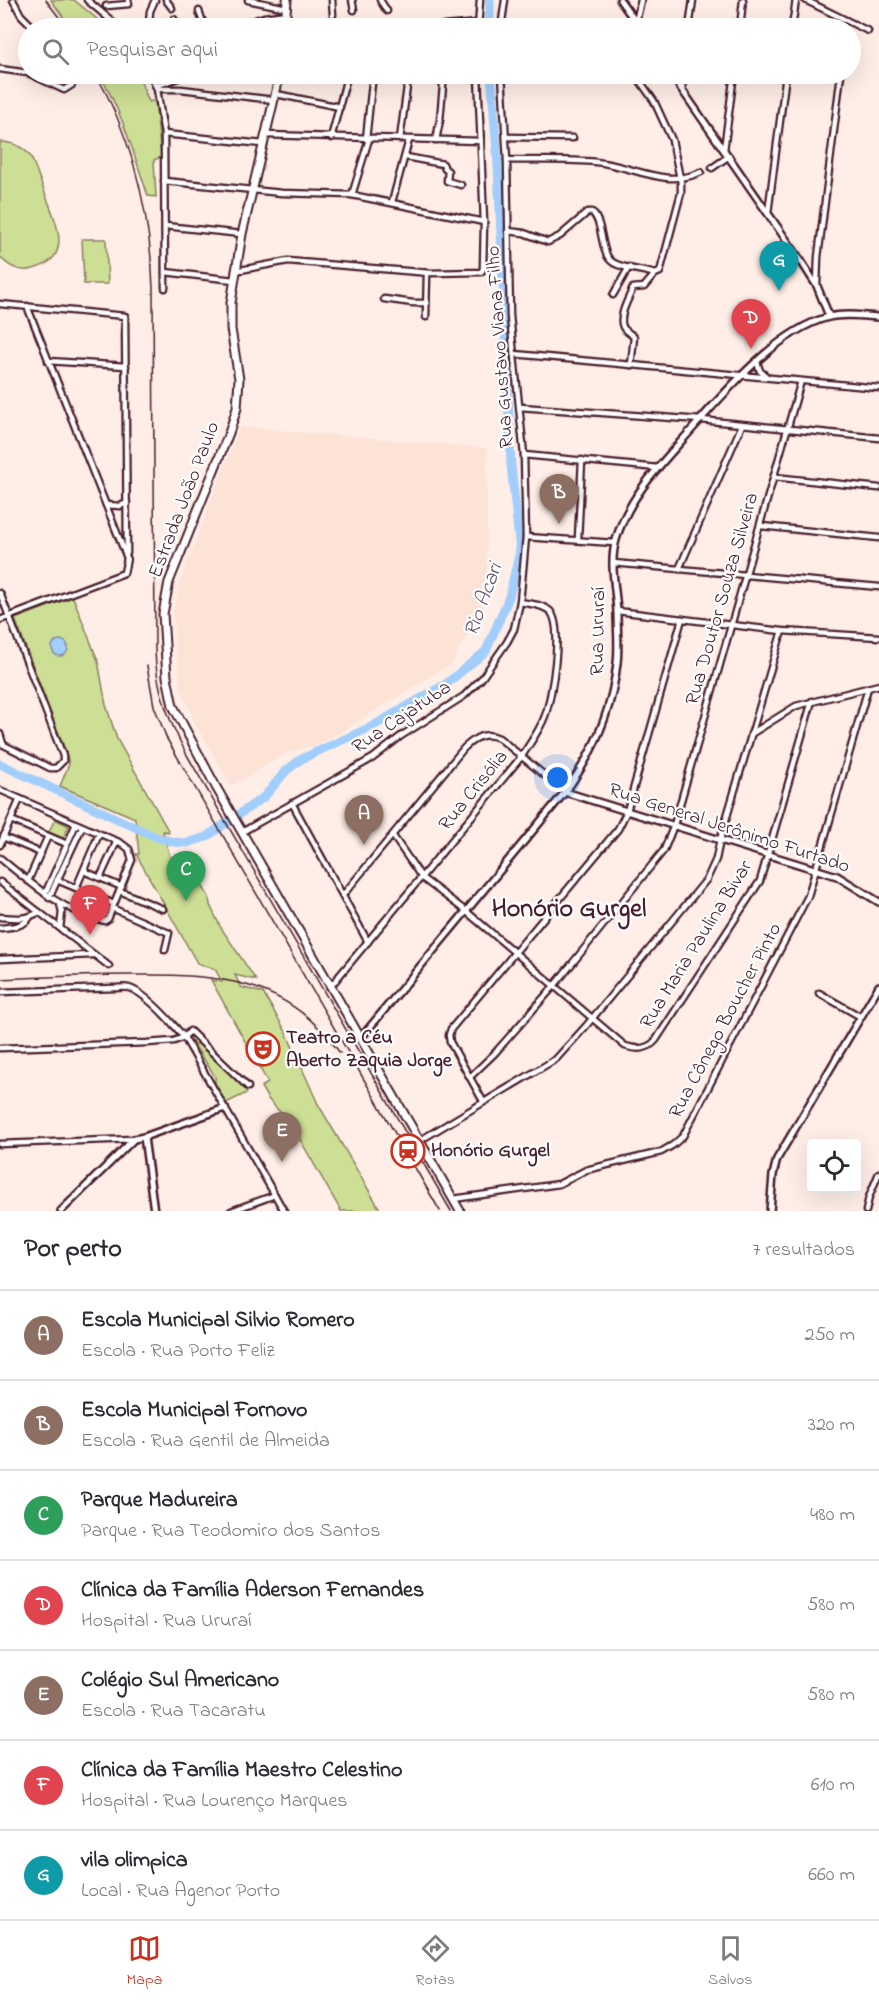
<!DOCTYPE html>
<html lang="pt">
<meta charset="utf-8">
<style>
:root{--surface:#fff;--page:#f2f2f3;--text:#2b2b33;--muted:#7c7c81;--line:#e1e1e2;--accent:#c8321e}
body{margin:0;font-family:"Indie Flower",sans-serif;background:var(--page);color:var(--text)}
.controls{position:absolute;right:18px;bottom:18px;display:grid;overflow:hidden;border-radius:6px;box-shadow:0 6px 24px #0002}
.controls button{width:54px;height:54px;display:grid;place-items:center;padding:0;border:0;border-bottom:2px solid var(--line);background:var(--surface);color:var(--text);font:30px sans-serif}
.you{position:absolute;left:558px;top:778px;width:21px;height:21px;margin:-15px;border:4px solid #fff;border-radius:50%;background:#1a73e8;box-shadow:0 0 0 9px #1a73e833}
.badge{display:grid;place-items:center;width:39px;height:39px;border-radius:50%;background:var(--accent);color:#fff;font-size:20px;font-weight:700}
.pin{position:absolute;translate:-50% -50px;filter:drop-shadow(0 2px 3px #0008)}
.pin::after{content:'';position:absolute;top:32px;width:21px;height:18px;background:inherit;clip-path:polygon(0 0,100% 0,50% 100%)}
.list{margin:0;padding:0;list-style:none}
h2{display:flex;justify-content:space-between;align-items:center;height:78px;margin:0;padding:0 24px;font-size:26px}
h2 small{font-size:20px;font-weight:400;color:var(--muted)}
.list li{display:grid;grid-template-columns:39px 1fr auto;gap:18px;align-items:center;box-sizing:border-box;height:90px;padding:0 24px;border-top:2px solid var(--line)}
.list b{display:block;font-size:22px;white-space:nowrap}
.list p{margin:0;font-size:20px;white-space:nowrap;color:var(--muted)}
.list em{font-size:20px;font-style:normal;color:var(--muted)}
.icon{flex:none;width:33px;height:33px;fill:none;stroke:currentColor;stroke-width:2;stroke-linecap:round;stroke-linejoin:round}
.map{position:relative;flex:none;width:879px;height:1211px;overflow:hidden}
.search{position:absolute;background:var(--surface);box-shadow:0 6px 24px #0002;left:18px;right:18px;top:18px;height:66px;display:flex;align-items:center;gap:15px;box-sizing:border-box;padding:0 21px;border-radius:33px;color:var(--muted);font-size:22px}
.sheet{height:708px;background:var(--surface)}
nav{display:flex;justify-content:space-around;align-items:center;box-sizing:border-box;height:84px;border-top:2px solid var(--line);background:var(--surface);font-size:16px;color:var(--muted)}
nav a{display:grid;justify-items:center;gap:3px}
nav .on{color:var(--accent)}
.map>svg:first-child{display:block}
.built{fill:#fde2d6}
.green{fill:#ccdf94;stroke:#8b7f60;stroke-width:1.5}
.water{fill:#a2cefc;stroke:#7f88a8;stroke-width:1.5}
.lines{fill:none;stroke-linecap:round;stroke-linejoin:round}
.river{stroke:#a2cefc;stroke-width:9}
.minor-casing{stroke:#4a1f2b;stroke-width:9}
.tertiary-casing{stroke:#4a1f2b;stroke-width:10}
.primary-casing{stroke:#4a1f2b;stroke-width:11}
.minor{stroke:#fff;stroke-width:4.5}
.tertiary{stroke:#fff;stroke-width:5}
.primary{stroke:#fff;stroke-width:7}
.rail{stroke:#4a1f2b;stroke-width:1.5}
.labels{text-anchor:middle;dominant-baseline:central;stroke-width:4.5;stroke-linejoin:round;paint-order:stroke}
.street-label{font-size:20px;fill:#4a1f2b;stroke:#fff}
.poi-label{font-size:20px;font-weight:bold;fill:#4a1f2b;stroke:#fff;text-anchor:start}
.water-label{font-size:21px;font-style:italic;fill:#64546a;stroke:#fff}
.district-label{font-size:26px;font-weight:bold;fill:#4a1f2b;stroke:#fff}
</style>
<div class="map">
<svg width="879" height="1211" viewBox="0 0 879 1211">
<rect width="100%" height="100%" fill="#feeee7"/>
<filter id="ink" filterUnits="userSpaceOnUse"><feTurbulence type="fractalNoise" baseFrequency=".0167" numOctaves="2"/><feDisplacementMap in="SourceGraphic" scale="12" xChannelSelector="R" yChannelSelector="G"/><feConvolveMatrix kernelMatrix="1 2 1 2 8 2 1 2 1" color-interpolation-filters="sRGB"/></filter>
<g filter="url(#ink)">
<polygon class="built" points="240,427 487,448 487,575 492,575 480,611 451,664 324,742 286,754 231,786 195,723 181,689 175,644 173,612 179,584"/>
<g class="green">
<polygon points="51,0 74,0 108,28 71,28"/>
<path d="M99 74H143L140 79 149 102 155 100 161 157 154 160 156 197 148 196C134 155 122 111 99 74Z"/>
<path d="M0 142C13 142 23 146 31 157 37 171 42 186 48 201 58 227 72 259 33 269 20 273 8 266 0 257Z"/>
<polygon points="82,239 106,239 108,284 84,284"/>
<polygon points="73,597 98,661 106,705 117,739 169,832 163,831 170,857 187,860 209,897 210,905 221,928 256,980 235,975 241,987 263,993 285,1030 318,1104 381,1211 341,1211 291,1124 268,1099 261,1087 268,1083 211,980 222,982 215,969 197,963 136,854 139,854 135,818 60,786 69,764 66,752 15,619"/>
<polygon points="55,819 69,826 62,840 48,834"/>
<polygon points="194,1040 243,1086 247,1093 226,1103 215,1083 215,1077 211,1070 192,1042"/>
</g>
<circle class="water" cx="60" cy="648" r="8"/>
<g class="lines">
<g class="river">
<polyline points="490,28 490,0"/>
<polyline points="0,764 156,837 174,842 187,843 206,837 264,797 286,771 301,759 373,726 446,684 486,651 509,597 520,551 511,465 498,166 491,74"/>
</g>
<defs>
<g id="minor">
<polyline points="13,0 21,15 34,28"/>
<polyline points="87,0 119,27"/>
<polyline points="166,0 172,8"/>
<polyline points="248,0 287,8"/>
<polyline points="332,0 333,15"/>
<polyline points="352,0 354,10"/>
<polyline points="380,0 387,11"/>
<polyline points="805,0 868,31"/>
<polyline points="106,6 129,4 128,0"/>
<polyline points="199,11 205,28"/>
<polyline points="174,19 177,28"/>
<polyline points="636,22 641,0"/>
<polyline points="119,26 149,23 150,11 155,0"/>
<polyline points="233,28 264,17 286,14"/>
<polyline points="420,28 478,23"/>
<polyline points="478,28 480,0"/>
<polyline points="501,28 505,0"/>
<polyline points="689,28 693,0"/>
<polyline points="740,28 743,0"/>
<polyline points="792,28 796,0"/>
<polyline points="0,69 28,73"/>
<polyline points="30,74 64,90 72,85 65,74"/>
<polyline points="150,74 157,89 164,134 165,288"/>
<polyline points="50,83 57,74"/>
<polyline points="156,86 188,74"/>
<polyline points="157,89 181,89 274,100"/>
<polyline points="682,89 683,74"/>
<polyline points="276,94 340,107"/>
<polyline points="164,134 263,144"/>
<polyline points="265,135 481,141"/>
<polyline points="506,137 573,138"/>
<polyline points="331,138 347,77"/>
<polyline points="366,139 373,74"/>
<polyline points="400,139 407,87 407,74"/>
<polyline points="436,140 440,120 444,74"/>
<polyline points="724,150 734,74"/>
<polyline points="406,157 443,164 445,169 448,171 447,181 461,185"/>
<path d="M507 160C536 161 567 159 596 162 631 165 666 189 701 172"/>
<polyline points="712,168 729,156"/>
<polyline points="164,181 282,193 352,195 484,222"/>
<polyline points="352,195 369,139"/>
<polyline points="392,202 409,140"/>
<polyline points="768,213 786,74"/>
<polyline points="165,226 242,234"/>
<path d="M508 231 524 233 548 242 560 236 588 212H592C605 225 599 255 614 263 625 269 643 270 655 274"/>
<polyline points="235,271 288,261 430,273 481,272 483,269 484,222 478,74"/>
<polyline points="165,272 234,280"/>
<polyline points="817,286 818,257 841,74"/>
<polyline points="613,295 629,267"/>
<polyline points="384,299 413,303 426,303"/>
<polyline points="0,304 125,316 127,553"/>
<polyline points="426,317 427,273"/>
<polyline points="514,354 879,388"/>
<polyline points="48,361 126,366"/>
<polyline points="757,362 760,371 767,377"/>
<path d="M631 365 634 337C631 334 625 331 623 327 618 316 629 298 633 288L644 287 655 274 660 272 681 193V183L672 140 654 101 635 74"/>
<polyline points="520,407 701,420 879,438"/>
<polyline points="524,455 658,468"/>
<polyline points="774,477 879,488"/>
<polyline points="106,505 120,506 127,503"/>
<polyline points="761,526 879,538"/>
<polyline points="526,537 615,543"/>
<polyline points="578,539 582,460"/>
<polyline points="613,563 879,587"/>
<polyline points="679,569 742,425"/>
<polyline points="0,593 63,756 63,761 56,768 50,768 0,743"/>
<polyline points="617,611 782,631 879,637"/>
<polyline points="0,620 124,573 127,558 27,306"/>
<polyline points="0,734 3,744"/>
<polyline points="751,734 796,706 879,685"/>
<path d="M0 790 121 843 129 849 132 860 108 919 105 921C63 912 32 884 0 858"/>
<polyline points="292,803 368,942"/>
<polyline points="11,820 67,844"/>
<polyline points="242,832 373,758 401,736 464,696 482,678 507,642 514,629 520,602 526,537 524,455 510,316 507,160 502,74"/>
<path d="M393 836 422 878 467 912 625 1046C637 1050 648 1050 656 1040L760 881 812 701"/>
<polyline points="3,837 41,853"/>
<polyline points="0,845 20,799"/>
<polyline points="85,869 86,872 122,887"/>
<polyline points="100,878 117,841"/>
<polyline points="57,880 114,904"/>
<polyline points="28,881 48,836"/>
<polyline points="0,882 109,966"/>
<polyline points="76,888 99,834"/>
<polyline points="120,891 163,909"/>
<polyline points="45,894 76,824"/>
<path d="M343 895 464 748C475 738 484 731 499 738L565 792"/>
<polyline points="49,898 82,827"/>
<polyline points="112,908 169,933 165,950"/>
<path d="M0 917C14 918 27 920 39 912"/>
<path d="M0 928C10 927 24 927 30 917"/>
<polyline points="60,928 62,912 60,904"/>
<polyline points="0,959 93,955"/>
<path d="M330 987 522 756C530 743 540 730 545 716 552 697 564 626 550 611 542 604 530 604 520 602"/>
<path d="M0 992 115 988C119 988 125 987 129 988 146 993 173 1024 184 1037L284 1211"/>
<polyline points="819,993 861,1017"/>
<polyline points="184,1037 190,1031 248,1087"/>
<polyline points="0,1048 147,1043 174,1041 184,1037"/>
<polyline points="470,1077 494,1054 554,986 664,850 674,825 801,381"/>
<polyline points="483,1101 450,1042 449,1035 451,1029 618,829 627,811 682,619"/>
<polyline points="419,1141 556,1059 586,1026 707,879 716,859 720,840 782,631"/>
<polyline points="0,1144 134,1139"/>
<polyline points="453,1199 559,1184 586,1170 661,1152 673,1145 683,1136 808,896 868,688"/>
<polyline points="231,1211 275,1195"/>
<polyline points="866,1211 869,1197 879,1173"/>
</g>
<g id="tertiary">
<polyline points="620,0 640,28"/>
<polyline points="671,74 801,261 817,286 829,316"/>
<polyline points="565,792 837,876 879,902"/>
<path d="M360 1039 565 792C594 753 612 710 617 663 619 646 617 629 617 612 616 589 609 563 616 540 628 496 664 461 693 428 726 391 779 329 829 317 844 313 863 316 879 317"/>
<polyline points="144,1137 154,1211"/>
<polyline points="61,1211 134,1139 144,1137 225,1108"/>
<polyline points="770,1211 773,1175 777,1159 879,986"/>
</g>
<g id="primary">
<polyline points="285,28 287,0"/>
<polyline points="280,74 242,234 231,303 231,329 239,379 237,408 229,433 169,582 163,614 167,677 173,706 216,787 460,1211"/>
</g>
</defs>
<use href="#minor" class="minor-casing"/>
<use href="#tertiary" class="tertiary-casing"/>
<use href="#primary" class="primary-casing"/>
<use href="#minor" class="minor"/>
<use href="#tertiary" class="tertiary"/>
<use href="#primary" class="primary"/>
<g class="rail">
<polyline points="46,0 67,28"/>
<path d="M96 74C133 140 150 212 153 288L155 651C156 689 169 721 187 755L451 1211"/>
<polyline points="147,666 154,706 167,739 440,1211"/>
<path d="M0 979C44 977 88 975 133 975 217 974 287 978 340 1053"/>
</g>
</g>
</g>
<defs>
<symbol id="theatre-ring" viewBox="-11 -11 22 22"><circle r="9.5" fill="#fff" stroke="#c8321e" stroke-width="1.5"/><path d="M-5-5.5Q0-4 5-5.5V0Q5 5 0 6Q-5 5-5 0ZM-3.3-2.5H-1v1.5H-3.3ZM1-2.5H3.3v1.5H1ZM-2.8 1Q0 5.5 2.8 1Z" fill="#c8321e"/></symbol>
<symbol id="station-ring" viewBox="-11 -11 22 22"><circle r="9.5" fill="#fff" stroke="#c8321e" stroke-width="1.5"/><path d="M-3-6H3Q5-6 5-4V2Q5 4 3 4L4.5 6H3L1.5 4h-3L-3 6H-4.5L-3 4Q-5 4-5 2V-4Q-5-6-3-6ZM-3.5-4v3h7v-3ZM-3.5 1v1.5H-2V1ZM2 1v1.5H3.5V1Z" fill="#c8321e"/></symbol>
</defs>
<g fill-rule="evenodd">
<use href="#theatre-ring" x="244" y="1030" width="38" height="38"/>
<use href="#station-ring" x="389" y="1132" width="38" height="38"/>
</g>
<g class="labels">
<g class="street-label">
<text transform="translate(501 347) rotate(-94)">Rua Gustavo Viana Filho</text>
<text transform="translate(185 500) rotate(-69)">Estrada João Paulo</text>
<text transform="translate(723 599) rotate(-74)">Rua Doutor Souza Silveira</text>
<text transform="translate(599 631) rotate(-89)">Rua Ururaí</text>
<text transform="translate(402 718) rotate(-34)">Rua Cajatuba</text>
<text transform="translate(474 791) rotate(-51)">Rua Crisólia</text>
<text transform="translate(729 829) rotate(18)">Rua General Jerônimo Furtado</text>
<text transform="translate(697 945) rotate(-58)">Rua Maria Paulina Bivar</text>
<text transform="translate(726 1021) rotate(-62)">Rua Cônego Boucher Pinto</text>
</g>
<g class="poi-label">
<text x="286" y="1038">Teatro a Céu<tspan x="286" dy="23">Aberto Zaquia Jorge</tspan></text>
<text x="431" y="1151">Honório Gurgel</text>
</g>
<g class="water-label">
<text transform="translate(484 600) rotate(-70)">Rio Acari</text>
</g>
<g class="district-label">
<text x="569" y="910">Honório Gurgel</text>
</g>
</g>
</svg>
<div class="controls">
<button><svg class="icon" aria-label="locate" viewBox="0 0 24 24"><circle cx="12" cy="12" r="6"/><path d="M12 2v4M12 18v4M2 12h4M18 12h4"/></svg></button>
</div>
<div class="you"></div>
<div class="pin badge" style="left:364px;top:845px;background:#8d6e63">A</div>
<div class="pin badge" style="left:559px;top:524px;background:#8d6e63">B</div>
<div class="pin badge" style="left:186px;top:901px;background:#2e9e5b">C</div>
<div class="pin badge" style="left:751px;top:349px;background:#e0444e">D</div>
<div class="pin badge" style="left:282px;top:1162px;background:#8d6e63">E</div>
<div class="pin badge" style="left:90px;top:935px;background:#e0444e">F</div>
<div class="pin badge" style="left:779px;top:291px;background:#0f9aa8">G</div>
<div class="search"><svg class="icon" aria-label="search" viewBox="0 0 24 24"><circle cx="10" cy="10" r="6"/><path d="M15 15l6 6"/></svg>Pesquisar aqui</div>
</div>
<section class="sheet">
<h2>Por perto<small>7 resultados</small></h2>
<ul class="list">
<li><span class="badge" style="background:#8d6e63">A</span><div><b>Escola Municipal Silvio Romero</b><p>Escola · Rua Porto Feliz</p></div><em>250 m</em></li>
<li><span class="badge" style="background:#8d6e63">B</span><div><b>Escola Municipal Fornovo</b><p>Escola · Rua Gentil de Almeida</p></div><em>320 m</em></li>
<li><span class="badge" style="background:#2e9e5b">C</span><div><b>Parque Madureira</b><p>Parque · Rua Teodomiro dos Santos</p></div><em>480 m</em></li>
<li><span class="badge" style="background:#e0444e">D</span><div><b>Clínica da Família Aderson Fernandes</b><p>Hospital · Rua Ururaí</p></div><em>580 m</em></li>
<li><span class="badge" style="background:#8d6e63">E</span><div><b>Colégio Sul Americano</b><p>Escola · Rua Tacaratu</p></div><em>580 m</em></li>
<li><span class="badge" style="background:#e0444e">F</span><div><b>Clínica da Família Maestro Celestino</b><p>Hospital · Rua Lourenço Marques</p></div><em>610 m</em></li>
<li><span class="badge" style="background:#0f9aa8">G</span><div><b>vila olimpica</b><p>Local · Rua Agenor Porto</p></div><em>660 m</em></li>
</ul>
</section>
<nav>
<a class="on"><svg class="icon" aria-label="map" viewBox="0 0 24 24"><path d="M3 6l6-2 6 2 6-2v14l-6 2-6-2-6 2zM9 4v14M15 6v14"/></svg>Mapa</a>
<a><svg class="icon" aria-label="directions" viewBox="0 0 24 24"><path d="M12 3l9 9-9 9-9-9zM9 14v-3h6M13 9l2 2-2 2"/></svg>Rotas</a>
<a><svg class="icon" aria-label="saved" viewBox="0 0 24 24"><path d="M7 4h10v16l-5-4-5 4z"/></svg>Salvos</a>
</nav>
